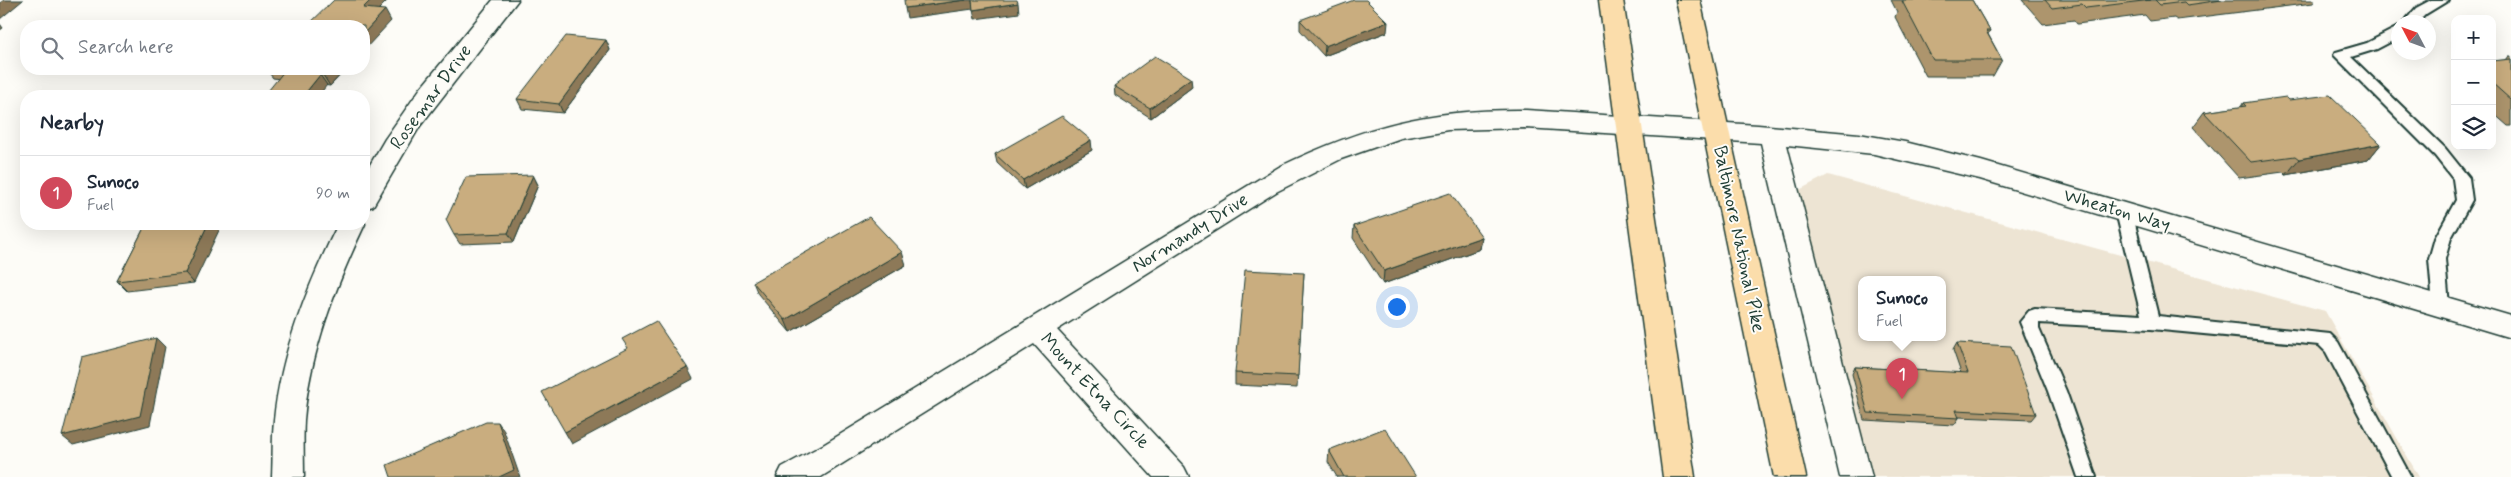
<!DOCTYPE html>
<meta charset="utf-8">
<style>
:root{--surface:#fff;--page:#f2f2f3;--text:#1f2937;--muted:#747a83;--line:#e0e1e3;--accent:#d1495b}
body{margin:0;font-family:Mynerve,sans-serif;background:var(--page);color:var(--text)}
.controls{position:absolute;right:15px;top:15px;display:grid;overflow:hidden;border-radius:10px;box-shadow:0 5px 20px #0002}
.controls button{width:45px;height:45px;display:grid;place-items:center;padding:0;border:0;border-bottom:1px solid var(--line);background:var(--surface);color:var(--text);font:25px sans-serif}
.compass{position:absolute;left:2391px;top:15px;width:45px;height:45px;border-radius:50%;background:var(--surface);box-shadow:0 5px 20px #0002;rotate:311deg}
.you{position:absolute;left:1396px;top:306px;width:18px;height:18px;margin:-12px;border:4px solid #fff;border-radius:50%;background:#1a73e8;box-shadow:0 0 0 8px #1a73e833}
.badge{display:grid;place-items:center;width:32px;height:32px;border-radius:50%;background:var(--accent);color:#fff;font-size:16px;font-weight:700}
.pin{position:absolute;translate:-50% -41px;filter:drop-shadow(0 1px 2px #0008)}
.pin::after{content:'';position:absolute;top:26px;width:18px;height:15px;background:inherit;clip-path:polygon(0 0,100% 0,50% 100%)}
.popup{position:absolute;left:1858px;top:276px;width:88px;height:65px;box-sizing:border-box;display:grid;place-content:center;border-radius:10px;background:var(--surface);filter:drop-shadow(0 1px 4px #0005);font-size:16px;white-space:nowrap;color:var(--muted)}
.popup b{font-size:19px;color:var(--text)}
.popup::after{content:'';position:absolute;left:50%;top:100%;margin-left:-10px;border:10px solid transparent;border-top-color:var(--surface)}
.list{margin:0;padding:0;list-style:none}
h2{display:flex;justify-content:space-between;align-items:center;height:65px;margin:0;padding:0 20px;font-size:21px}
h2 small{font-size:16px;font-weight:400;color:var(--muted)}
.list li{display:grid;grid-template-columns:32px 1fr auto;gap:15px;align-items:center;box-sizing:border-box;height:75px;padding:0 20px;border-top:1px solid var(--line)}
.list b{display:block;font-size:19px;white-space:nowrap}
.list p{margin:0;font-size:16px;white-space:nowrap;color:var(--muted)}
.list em{font-size:16px;font-style:normal;color:var(--muted)}
.icon{flex:none;width:28px;height:28px;fill:none;stroke:currentColor;stroke-width:2;stroke-linecap:round;stroke-linejoin:round}
.map{position:relative;flex:none;width:2511px;height:477px;overflow:hidden}
.search{position:absolute;background:var(--surface);box-shadow:0 5px 20px #0002;left:20px;top:20px;width:350px;height:55px;display:flex;align-items:center;gap:12px;box-sizing:border-box;padding:0 18px;border-radius:20px;color:var(--muted);font-size:19px}
.panel{position:absolute;background:var(--surface);box-shadow:0 5px 20px #0002;left:20px;top:90px;width:350px;height:140px;border-radius:20px}
.map>svg:first-child{display:block}
.built{fill:#ede4d3;fill-rule:evenodd}
.lines{fill:none;stroke-linecap:round;stroke-linejoin:round}
.service-casing{stroke:#1f3d34;stroke-width:4}
.minor-casing{stroke:#1f3d34;stroke-width:3}
.primary-casing{stroke:#1f3d34;stroke-width:3}
.service{fill:#fdfcf7;fill-rule:evenodd}
.minor{fill:#fdfcf7;fill-rule:evenodd}
.primary{fill:#fbddab;fill-rule:evenodd}
.wall{fill:#ad956d;stroke:#1f3d34}
.shaded-wall{fill:#8d7959;stroke:#1f3d34}
.building{fill:#c9ad7f;stroke:#1f3d34}
.labels{text-anchor:middle;dominant-baseline:central;stroke-width:4;stroke-linejoin:round;paint-order:stroke}
.street-label{font-size:19px;fill:#1f3d34;stroke:#fdfcf7}
</style>
<div class="map">
<svg width="2511" height="477" viewBox="0 0 2511 477">
<rect width="100%" height="100%" fill="#fdfcf7"/>
<filter id="ink" filterUnits="userSpaceOnUse"><feTurbulence type="fractalNoise" baseFrequency=".02" numOctaves="2"/><feDisplacementMap in="SourceGraphic" scale="10" xChannelSelector="R" yChannelSelector="G"/><feConvolveMatrix kernelMatrix="1 2 1 2 8 2 1 2 1" color-interpolation-filters="sRGB"/></filter>
<g filter="url(#ink)">
<path class="built" d="M1828 175 2325 311 2419 477H1841L1776 202ZM1862 280H1942V338H1862Z"/>
<g class="lines">
<defs>
<g id="service">
<polygon points="2431,0 2449,0 2426,14 2418,22 2404,22 2416,8"/>
<polygon points="2398,27 2398,38 2377,49 2351,57 2445,148 2469,178 2472,200 2451,238 2445,259 2449,306 2447,311 2441,313 2435,311 2433,306 2429,259 2435,238 2456,200 2453,179 2435,156 2334,55 2336,52 2367,43"/>
<polygon points="2124,206 2130,208 2132,212 2158,316 2330,334 2338,342 2411,477 2392,477 2326,352 2319,345 2151,329 2039,323 2039,329 2066,391 2096,477 2078,477 2048,391 2020,322 2029,311 2035,309 2141,315 2116,212 2118,208"/>
</g>
<g id="minor">
<polygon points="493,0 518,0 420,126 373,206 364,209 364,175 385,139 420,89"/>
<path d="M1526 110 1758 125 1859 134 1905 142 1981 161 2511 316V338L1980 179 1874 154 1787 145 1872 477H1840L1761 143 1526 128 1448 130 1401 138 1341 159 1276 192 1057 330 1184 467 1189 477H1153L1034 344 821 477H777L782 467 823 445 1279 167C1366 125 1429 109 1526 110Z"/>
<path d="M364 222 365 224C336 285 310 352 304 420 303 439 304 458 304 477H272C273 458 272 439 274 420 281 351 308 285 338 224Z"/>
</g>
<g id="primary">
<polygon points="1599,0 1623,0 1695,477 1663,477"/>
<polygon points="1676,0 1700,0 1806,477 1774,477"/>
</g>
</defs>
<use href="#service" class="service-casing"/>
<use href="#minor" class="minor-casing"/>
<use href="#primary" class="primary-casing"/>
<use href="#service" class="service"/>
<use href="#minor" class="minor"/>
<use href="#primary" class="primary"/>
</g>
<g class="wall">
<polygon points="1891,0 1972,0 1990,31 1988,34 2002,60 1993,76 1926,76 1895,17 1897,12"/>
<polygon points="2022,0 2315,0 2313,3 2177,20 2174,18 2150,21 2145,15 2077,24 2074,20 2043,24"/>
<polygon points="1300,20 1387,32 1324,56 1300,30"/>
<polygon points="606,40 610,50 563,113 522,109 517,99"/>
<polygon points="2509,56 2511,56 2511,126 2508,126 2492,112 2492,61 2506,60"/>
<polygon points="266,69 346,69 330,86 273,78"/>
<polygon points="1114,86 1192,87 1151,118 1115,95"/>
<polygon points="2289,100 2381,144 2368,160 2286,175 2283,172 2239,178 2193,127 2204,112 2241,107 2243,103"/>
<polygon points="1092,150 1025,189 997,163 995,154"/>
<polygon points="533,175 538,185 514,242 460,244 454,235"/>
<polygon points="146,224 194,283 127,291 117,281"/>
<polygon points="1354,226 1482,237 1480,249 1383,284 1353,238"/>
<polygon points="906,265 790,332 758,294 753,282"/>
<polygon points="1304,273 1297,388 1235,385 1235,373"/>
<polygon points="1957,343 2036,414 2031,420 1959,417 1959,418 1954,425 1864,420 1852,374 1855,367 1961,373 1953,350"/>
<polygon points="1329,450 1416,477 1337,477 1328,462"/>
</g>
<g class="shaded-wall">
<polygon points="4,0 23,0 0,19 0,3"/>
<polygon points="371,0 388,0 370,18 363,8"/>
<polygon points="966,0 972,0 973,9 907,18 905,8"/>
<polygon points="1018,3 1019,13 975,19 973,10"/>
<polygon points="385,10 391,21 364,50 364,33"/>
<polygon points="1388,22 1387,32 1324,56 1325,46"/>
<polygon points="0,24 3,28 0,30"/>
<polygon points="606,40 610,50 563,113 559,104"/>
<polygon points="330,69 346,69 330,86 323,75"/>
<polygon points="320,75 327,85 318,96 303,96"/>
<polygon points="1191,78 1192,87 1151,118 1150,108"/>
<polygon points="1091,140 1092,150 1025,189 1023,180"/>
<polygon points="2381,144 2368,160 2286,175 2299,159"/>
<polygon points="533,175 538,185 514,242 508,233"/>
<polygon points="208,224 222,224 194,283 185,273"/>
<polygon points="1482,237 1480,249 1383,284 1384,271"/>
<polygon points="902,252 906,265 790,332 785,320"/>
<polygon points="156,338 165,347 150,425 73,445 62,436"/>
<polygon points="687,367 693,379 572,444 565,432"/>
<polygon points="498,422 504,431 520,477 499,477"/>
</g>
<g class="building">
<polygon points="334,0 371,0 363,8 385,10 364,33 364,26 307,26"/>
<polygon points="904,0 966,0 905,8"/>
<polygon points="972,0 1017,0 1018,3 973,10"/>
<polygon points="1354,0 1366,0 1388,22 1325,46 1300,20"/>
<polygon points="1905,0 1972,0 1990,31 1986,31 2002,60 1933,60 1902,1 1906,1"/>
<polygon points="2045,0 2151,0 2086,8 2082,4 2052,8"/>
<polygon points="2155,0 2222,0 2187,5 2184,2 2160,5"/>
<polygon points="566,36 606,40 559,104 517,99"/>
<polygon points="1155,56 1191,78 1150,108 1114,86"/>
<polygon points="2511,59 2511,100 2492,83 2492,61"/>
<polygon points="271,69 330,69 323,75 320,75 303,96 264,96 285,70"/>
<polygon points="2330,95 2381,144 2299,159 2295,156 2251,162 2204,112 2246,106 2243,103 2286,97 2289,100"/>
<polygon points="1062,116 1091,140 1023,180 995,154"/>
<polygon points="533,175 508,233 454,235 446,220 466,177"/>
<polygon points="1450,193 1482,237 1384,271 1354,226"/>
<polygon points="869,217 902,252 785,320 753,282"/>
<polygon points="146,224 208,224 185,273 117,281"/>
<polygon points="1245,270 1304,273 1298,376 1235,373"/>
<polygon points="656,321 687,367 565,432 542,392 628,348 622,339"/>
<polygon points="156,338 140,416 62,436 82,357"/>
<polygon points="1957,343 2011,346 2036,414 1956,410 1959,418 1868,413 1855,367 1968,373"/>
<polygon points="486,422 498,422 514,470 499,477 391,477 387,465"/>
<polygon points="1385,428 1416,477 1344,477 1329,450"/>
</g>
</g>
<g class="labels">
<g class="street-label">
<text transform="translate(431 97) rotate(-54)">Rosemar Drive</text>
<text transform="translate(2117 210) rotate(16)">Wheaton Way</text>
<text transform="translate(1190 233) rotate(-32)">Normandy Drive</text>
<text transform="translate(1739 239) rotate(78)">Baltimore National Pike</text>
<text transform="translate(1095 391) rotate(47)">Mount Etna Circle</text>
</g>
</g>
</svg>
<div class="controls">
<button>+</button>
<button>−</button>
<button><svg class="icon" aria-label="layers" viewBox="0 0 24 24"><path d="M12 4l9 5-9 5-9-5zM3 14l9 5 9-5"/></svg></button>
</div>
<svg class="compass" viewBox="-18 -18 36 36"><path d="M0-13l5 13h-10z" fill="#e53935"/><path d="M0 13l5-13h-10z" fill="#747a83"/></svg>
<div class="you"></div>
<div class="pin badge" style="left:1902px;top:399px">1</div>
<div class="popup"><b>Sunoco</b>Fuel</div>
<div class="search"><svg class="icon" aria-label="search" viewBox="0 0 24 24"><circle cx="10" cy="10" r="6"/><path d="M15 15l6 6"/></svg>Search here</div>
<section class="panel">
<h2>Nearby<small></small></h2>
<ul class="list">
<li><span class="badge">1</span><div><b>Sunoco</b><p>Fuel</p></div><em>90 m</em></li>
</ul>
</section>
</div>
